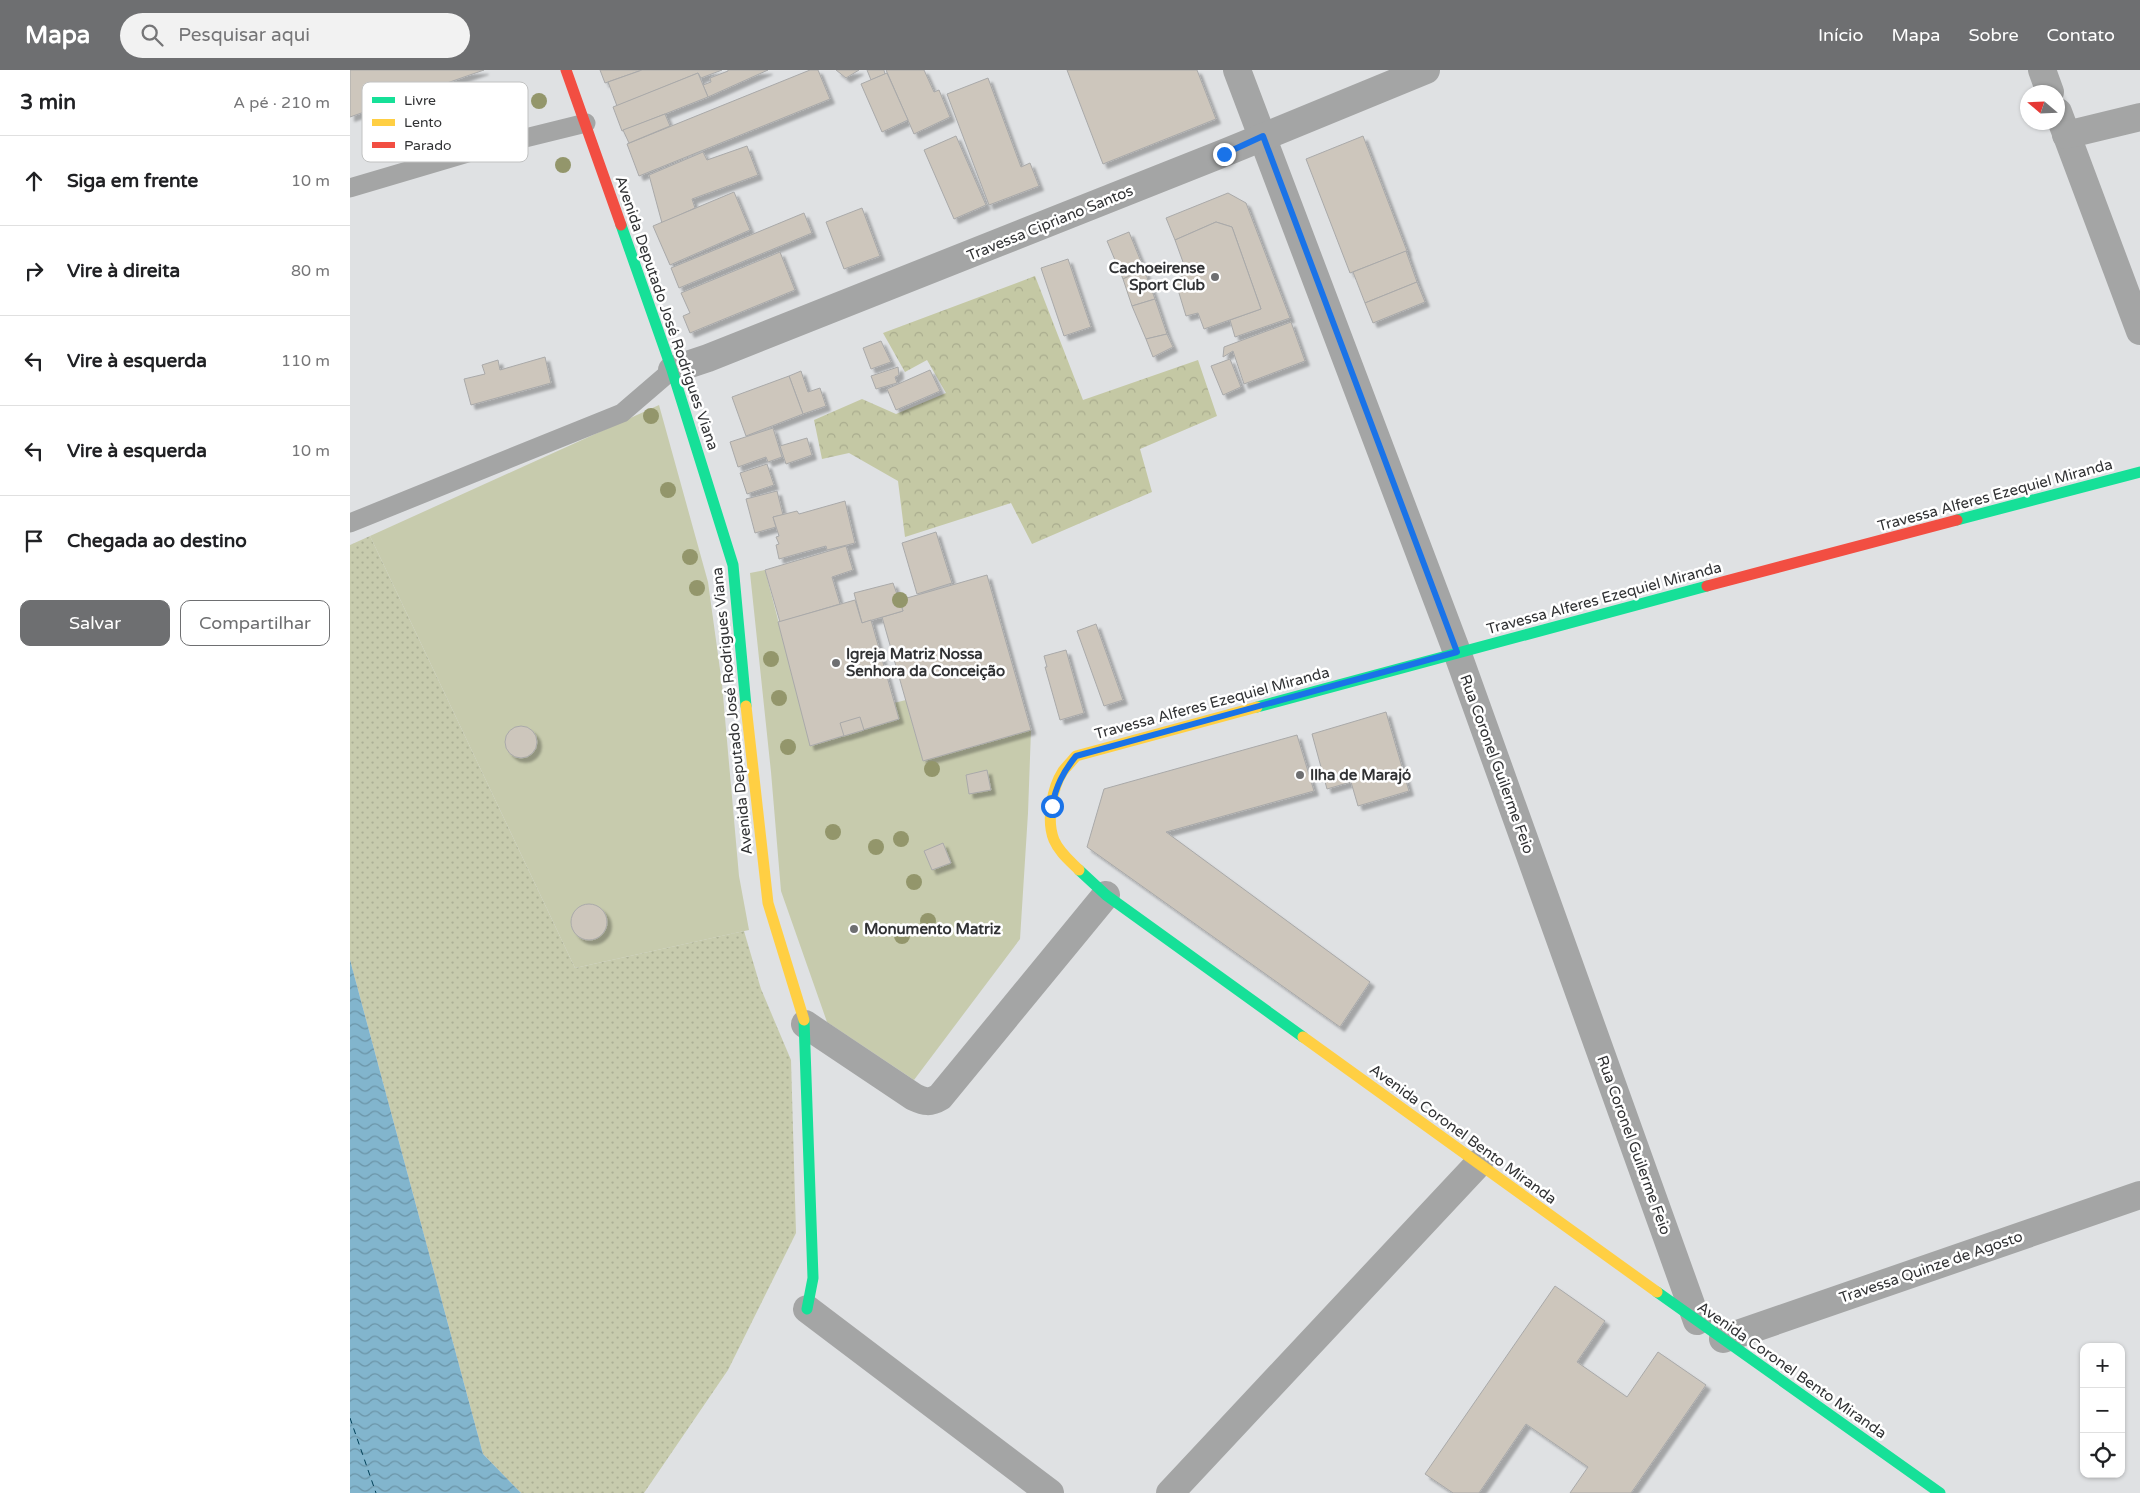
<!DOCTYPE html>
<html lang="pt">
<meta charset="utf-8">
<style>
:root{--surface:#fff;--page:#f2f2f2;--text:#202124;--muted:#757577;--line:#e0e0e0;--accent:#6e6f71}
body{margin:0;font-family:"Varela Round",sans-serif;background:var(--page);color:var(--text)}
.controls{position:absolute;right:15px;bottom:15px;display:grid;overflow:hidden;border-radius:10px;box-shadow:0 1px 4px #0004}
.controls button{width:45px;height:45px;display:grid;place-items:center;padding:0;border:0;border-bottom:1px solid var(--line);background:var(--surface);color:var(--text);font:25px sans-serif}
.compass{position:absolute;left:1670px;top:15px;width:45px;height:45px;border-radius:50%;background:var(--surface);box-shadow:0 1px 4px #0004;rotate:289deg}
.stop{position:absolute;width:15px;height:15px;margin:-11px;border:4px solid #1a73e8;border-radius:50%;background:#fff}
.stop.end{background:#1a73e8;border-color:#fff;box-shadow:0 1px 5px #0008}
.list{margin:0;padding:0;list-style:none}
h2{display:flex;justify-content:space-between;align-items:center;height:65px;margin:0;padding:0 20px;font-size:21px}
h2 small{font-size:16px;font-weight:400;color:var(--muted)}
.list li{display:grid;grid-template-columns:32px 1fr auto;gap:15px;align-items:center;box-sizing:border-box;height:90px;padding:0 20px;border-top:1px solid var(--line)}
.list b{display:block;font-size:19px;white-space:nowrap}
.list em{font-size:16px;font-style:normal;color:var(--muted)}
.actions{display:flex;gap:10px;padding:15px 20px}
.actions a{flex:1;padding:11px 0;border:1px solid var(--accent);border-radius:10px;text-align:center;font-size:18px;color:var(--accent)}
.actions .main{background:var(--accent);color:#fff}
.icon{flex:none;width:28px;height:28px;fill:none;stroke:currentColor;stroke-width:2;stroke-linecap:round;stroke-linejoin:round}
.map{position:relative;flex:none;width:1790px;height:1423px;overflow:hidden}
header{display:flex;align-items:center;gap:30px;box-sizing:border-box;height:70px;padding:0 25px;background:var(--accent);color:#fff}
header strong{font-size:24px}
nav{display:flex;gap:28px;margin-inline-start:auto;font-size:18px}
.search{width:350px;height:45px;background:var(--page);display:flex;align-items:center;gap:12px;box-sizing:border-box;padding:0 18px;border-radius:28px;color:var(--muted);font-size:19px}
main{display:flex}
aside{flex:1;background:var(--surface)}
.map>svg:first-child{display:block}
.grass{fill:url(#grass-dots)}
.forest{fill:url(#forest-crowns)}
.green{fill:#c7cbad}
.water{fill:url(#water-waves)}
.lines{fill:none;stroke-linecap:round;stroke-linejoin:round}
.ferry{stroke:#004058;stroke-width:1;stroke-dasharray:6 5;stroke-linecap:butt}
.building{fill:#cdc6bc;stroke:#a9a9a9;filter:url(#shadow)}
.lane{stroke:#a4a5a5;stroke-width:19}
.street{stroke:#a4a5a5;stroke-width:28}
.fast{stroke:#16e098;stroke-width:11}
.slow{stroke:#ffcf43;stroke-width:11}
.jam{stroke:#f24e42;stroke-width:11}
.tree{fill:#93966b}
.route{stroke:#1a73e8;stroke-width:6}
.poi-dot{fill:#6e6f71;stroke:#fff;stroke-width:2}
.labels{text-anchor:middle;dominant-baseline:central;stroke-width:5;stroke-linejoin:round;paint-order:stroke}
.street-label{font-size:15px;fill:#313234;stroke:#fff}
.poi-label{font-size:15px;font-weight:bold;fill:#313234;stroke:#fff;text-anchor:start}
.key{fill:#fff;stroke:#c1c2c2;stroke-width:1}
.key-label{font-size:14px;fill:#313234}
</style>
<header>
<strong>Mapa</strong>
<div class="search"><svg class="icon" aria-label="search" viewBox="0 0 24 24"><circle cx="10" cy="10" r="6"/><path d="M15 15l6 6"/></svg>Pesquisar aqui</div>
<nav><a>Início</a><a>Mapa</a><a>Sobre</a><a>Contato</a></nav>
</header>
<main>
<aside>
<h2>3 min<small>A pé · 210 m</small></h2>
<ul class="list">
<li><svg class="icon" aria-label="ahead" viewBox="0 0 24 24"><path d="M12 20V5M6 11l6-6 6 6"/></svg><div><b>Siga em frente</b></div><em>10 m</em></li>
<li><svg class="icon" aria-label="right" viewBox="0 0 24 24"><path d="M7 20v-9h11M14 6l5 5-5 5"/></svg><div><b>Vire à direita</b></div><em>80 m</em></li>
<li><svg class="icon" aria-label="left" viewBox="0 0 24 24"><path d="M17 20v-9H6M10 6l-5 5 5 5"/></svg><div><b>Vire à esquerda</b></div><em>110 m</em></li>
<li><svg class="icon" aria-label="left" viewBox="0 0 24 24"><path d="M17 20v-9H6M10 6l-5 5 5 5"/></svg><div><b>Vire à esquerda</b></div><em>10 m</em></li>
<li><svg class="icon" aria-label="arrive" viewBox="0 0 24 24"><path d="M6 21V4h12l-3 4 3 4H6"/></svg><div><b>Chegada ao destino</b></div></li>
</ul>
<div class="actions"><a class="main">Salvar</a><a>Compartilhar</a></div>
</aside>
<div class="map">
<svg width="1790" height="1423" viewBox="0 0 1790 1423">
<defs>
<pattern id="grass-dots" width="8" height="8" patternUnits="userSpaceOnUse" patternTransform="scale(1.25)"><rect width="8" height="8" fill="#c7cbad"/><path d="M2 2h.1M6 6h.1" fill="none" stroke="#abaf95" stroke-width="1.8" stroke-linecap="round"/></pattern>
<pattern id="forest-crowns" width="20" height="18" patternUnits="userSpaceOnUse" patternTransform="scale(1.25)"><rect width="20" height="18" fill="#c4c8a4"/><path d="M2 6a3 3 0 1 1 6 0M12 15a3 3 0 1 1 6 0" fill="none" stroke="#a9ac8e"/></pattern>
<pattern id="water-waves" width="16" height="10" patternUnits="userSpaceOnUse" patternTransform="scale(1.25)"><rect width="16" height="10" fill="#82b5cd"/><path d="M0 5q4-4 8 0t8 0" fill="none" stroke="#6b94a7"/></pattern>
<filter id="shadow"><feDropShadow dx="4.5" dy="4.5" stdDeviation="1" flood-color="#0004"/></filter>
</defs>
<rect width="100%" height="100%" fill="#dfe1e3"/>
<polygon class="grass" points="20,466 225,898 394,861 411,919 441,990 446,1163 378,1300 294,1423 171,1423 133,1384 0,890 0,475"/>
<polygon class="forest" points="685,206 733,330 848,290 867,346 790,379 802,422 682,474 661,433 555,467 548,411 499,383 472,389 464,350 512,329 546,344 596,323 577,290 555,302 533,263"/>
<g class="green">
<polygon points="309,335 358,512 372,614 389,806 399,860 225,898 20,466"/>
<polygon points="415,500 461,676 549,649 544,633 556,630 573,691 681,660 678,743 670,869 564,1010 477,952 431,821 421,702 400,503"/>
</g>
<polygon class="water" points="0,890 133,1384 171,1423 0,1423"/>
<g class="lines">
<polyline class="ferry" points="0,1348 26,1423"/>
</g>
<g class="building">
<polygon points="0,0 134,0 0,47"/>
<polygon points="250,0 292,0 255,13"/>
<polygon points="292,0 372,0 351,8 348,3 267,36 258,12"/>
<polygon points="378,0 418,0 358,27 353,15 361,12 360,8 378,1"/>
<polygon points="460,0 468,0 480,29 289,106 277,74"/>
<polygon points="486,0 509,0 496,8"/>
<polygon points="517,0 534,0 535,4 521,10"/>
<polygon points="536,0 574,0 584,22 589,20 600,47 564,64"/>
<polygon points="717,0 847,0 866,49 753,94"/>
<polygon points="348,3 358,27 272,61 263,37"/>
<polygon points="537,3 558,50 532,62 511,14"/>
<polygon points="638,8 671,97 680,93 689,116 639,135 597,24"/>
<polygon points="315,44 320,56 279,73 273,60"/>
<polygon points="606,66 636,135 604,149 574,80"/>
<polygon points="1013,66 1057,181 1000,203 956,89"/>
<polygon points="397,76 408,105 342,129 345,138 312,153 299,105 353,82 357,90"/>
<polygon points="384,122 400,160 320,195 303,156"/>
<polygon points="878,123 896,133 940,248 885,267 880,250 911,239 882,157 866,152 825,170 816,148"/>
<polygon points="512,138 530,186 494,199 476,152"/>
<polygon points="454,143 462,163 329,218 321,198"/>
<polygon points="866,152 882,157 911,239 854,259 848,243 836,246 825,210 837,203 825,170"/>
<polygon points="779,162 794,199 773,209 757,171"/>
<polygon points="1056,181 1067,212 1015,233 1003,202"/>
<polygon points="430,182 445,220 340,263 333,246 340,243 331,223"/>
<polygon points="718,189 741,257 714,266 691,198"/>
<polygon points="794,199 805,229 782,236 773,209"/>
<polygon points="1067,212 1075,232 1023,253 1015,233"/>
<polygon points="805,229 817,264 796,269 782,236"/>
<polygon points="941,252 955,291 894,314 883,281 873,287 874,277"/>
<polygon points="817,264 823,277 803,287 796,269"/>
<polygon points="531,271 541,292 521,299 513,278"/>
<polygon points="195,287 201,313 121,335 114,309 135,304 132,295 148,290 150,300"/>
<polygon points="880,289 891,317 873,325 861,296"/>
<polygon points="548,297 549,305 545,307 547,313 526,319 521,306"/>
<polygon points="580,300 590,321 546,340 537,319"/>
<polygon points="451,301 458,322 470,318 476,336 453,344 439,306"/>
<polygon points="439,306 453,344 396,366 382,327"/>
<polygon points="423,358 432,387 418,392 416,387 388,397 380,372"/>
<polygon points="457,368 462,385 436,394 430,376"/>
<polygon points="417,394 424,415 397,424 390,403"/>
<polygon points="427,421 433,445 423,447 426,457 405,463 396,429"/>
<polygon points="495,431 505,473 477,480 476,476 429,489 426,475 429,474 426,467 429,466 423,447 447,441 449,444"/>
<polygon points="586,462 602,513 567,524 552,473"/>
<polygon points="496,476 503,500 482,507 490,534 430,552 415,500"/>
<polygon points="637,505 681,660 573,691 532,547 553,541 550,530"/>
<polygon points="543,513 553,541 512,553 504,523"/>
<polygon points="505,530 512,553 521,550 549,649 460,676 428,552"/>
<polygon points="746,554 773,630 754,636 727,561"/>
<polygon points="716,580 734,643 710,650 695,597 697,597 694,586"/>
<polygon points="1036,642 1059,721 1008,736 1001,712 977,719 962,664"/>
<polygon points="510,647 514,660 494,666 490,653"/>
<circle cx="171" cy="672" r="16"/>
<polygon points="947,665 964,721 816,762 1020,912 990,957 737,777 754,719"/>
<polygon points="637,700 641,720 619,724 616,705"/>
<polygon points="593,773 601,793 582,800 574,781"/>
<circle cx="239" cy="852" r="18"/>
<polygon points="1205,1216 1255,1251 1227,1292 1277,1327 1308,1282 1356,1315 1281,1423 1220,1423 1238,1397 1176,1354 1129,1423 1103,1423 1075,1404"/>
</g>
<g class="lines">
<g class="lane">
<polyline points="0,118 135,78 236,53"/>
<polyline points="0,453 272,343 322,300"/>
</g>
<g class="street">
<polyline points="887,0 1107,582 1347,1251"/>
<polyline points="1692,0 1700,22"/>
<polyline points="1708,42 1790,261"/>
<polyline points="1716,65 1790,47"/>
<polyline points="322,300 358,288 874,83 1076,0"/>
<path d="M455 954 564 1027C575 1032 580 1033 590 1027L756 825"/>
<polyline points="457,1239 700,1423"/>
<polyline points="1373,1269 1790,1125"/>
<polyline points="820,1423 1129,1093"/>
</g>
<g class="fast">
<polyline points="271,155 322,300 383,495 396,636"/>
<polyline points="1607,450 1790,402"/>
<polyline points="907,637 1357,516"/>
<polyline points="729,800 756,825 953,967"/>
<polyline points="454,950 463,1208 457,1239"/>
<polyline points="1307,1222 1590,1423"/>
</g>
<g class="slow">
<polyline points="396,636 418,833 454,950"/>
<path d="M729 800C720 791 709 782 704 770 696 750 702 718 713 701 717 696 722 691 726 686L907 637"/>
<polyline points="953,967 1307,1222"/>
</g>
<g class="jam">
<polyline points="216,0 271,155"/>
<polyline points="1357,516 1607,450"/>
</g>
</g>
<g class="tree">
<circle cx="189" cy="31" r="8"/>
<circle cx="213" cy="95" r="8"/>
<circle cx="301" cy="346" r="8"/>
<circle cx="318" cy="420" r="8"/>
<circle cx="340" cy="487" r="8"/>
<circle cx="347" cy="518" r="8"/>
<circle cx="550" cy="530" r="8"/>
<circle cx="421" cy="589" r="8"/>
<circle cx="429" cy="628" r="8"/>
<circle cx="438" cy="677" r="8"/>
<circle cx="582" cy="699" r="8"/>
<circle cx="483" cy="762" r="8"/>
<circle cx="551" cy="769" r="8"/>
<circle cx="526" cy="777" r="8"/>
<circle cx="564" cy="812" r="8"/>
<circle cx="578" cy="851" r="8"/>
<circle cx="552" cy="866" r="8"/>
</g>
<g class="lines">
<path class="route" d="M702 736C706 716 713 702 726 686L1107 582 913 66 874 84"/>
</g>
<g class="poi-dot">
<circle cx="865" cy="207" r="5"/>
<circle cx="486" cy="593" r="5"/>
<circle cx="950" cy="705" r="5"/>
<circle cx="504" cy="859" r="5"/>
</g>
<g class="labels">
<g class="street-label">
<text transform="translate(700 153) rotate(-22)">Travessa Cipriano Santos</text>
<text transform="translate(317 243) rotate(71)">Avenida Deputado José Rodrigues Viana</text>
<text transform="translate(1645 425) rotate(-15)">Travessa Alferes Ezequiel Miranda</text>
<text transform="translate(1254 528) rotate(-15)">Travessa Alferes Ezequiel Miranda</text>
<text transform="translate(862 633) rotate(-15)">Travessa Alferes Ezequiel Miranda</text>
<text transform="translate(382 641) rotate(-96)">Avenida Deputado José Rodrigues Viana</text>
<text transform="translate(1147 694) rotate(70)">Rua Coronel Guilerme Feio</text>
<text transform="translate(1113 1064) rotate(36)">Avenida Coronel Bento Miranda</text>
<text transform="translate(1284 1075) rotate(70)">Rua Coronel Guilerme Feio</text>
<text transform="translate(1581 1197) rotate(-19)">Travessa Quinze de Agosto</text>
<text transform="translate(1442 1300) rotate(35)">Avenida Coronel Bento Miranda</text>
</g>
<g class="poi-label">
<text x="855" y="198" text-anchor="end">Cachoeirense<tspan x="855" dy="17">Sport Club</tspan></text>
<text x="496" y="584">Igreja Matriz Nossa<tspan x="496" dy="17">Senhora da Conceição</tspan></text>
<text x="960" y="705">Ilha de Marajó</text>
<text x="514" y="859">Monumento Matriz</text>
</g>
</g>
<rect x="12" y="12" width="166" height="80" rx="8" class="key"/>
<rect x="22" y="27" width="23" height="6" fill="#16e098"/>
<rect x="22" y="49" width="23" height="7" fill="#ffcf43"/>
<rect x="22" y="72" width="23" height="6" fill="#f24e42"/>
<g class="key-label">
<text x="54" y="35">Livre</text>
<text x="54" y="57">Lento</text>
<text x="54" y="80">Parado</text>
</g>
</svg>
<div class="controls">
<button>+</button>
<button>−</button>
<button><svg class="icon" aria-label="locate" viewBox="0 0 24 24"><circle cx="12" cy="12" r="6"/><path d="M12 2v4M12 18v4M2 12h4M18 12h4"/></svg></button>
</div>
<svg class="compass" viewBox="-18 -18 36 36"><path d="M0-13l5 13h-10z" fill="#e53935"/><path d="M0 13l5-13h-10z" fill="#757577"/></svg>
<div class="stop" style="left:702px;top:736px"></div>
<div class="stop end" style="left:874px;top:84px"></div>
</div>
</main>
